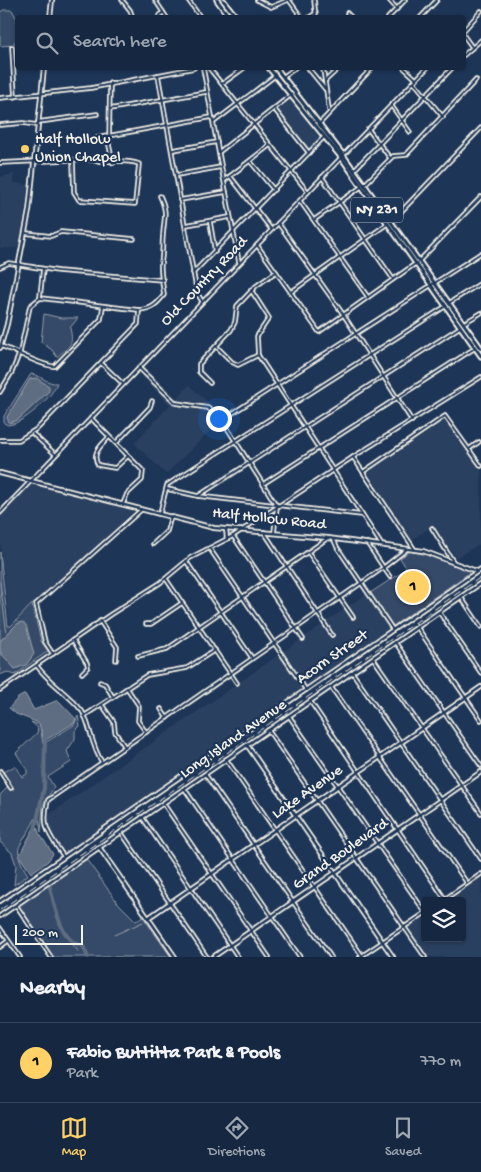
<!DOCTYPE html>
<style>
:root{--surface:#162841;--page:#23344c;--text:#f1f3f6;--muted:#9ea6b1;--line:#35445a;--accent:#ffd166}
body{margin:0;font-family:"Gochi Hand",sans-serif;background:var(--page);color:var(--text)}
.controls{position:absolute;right:15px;bottom:15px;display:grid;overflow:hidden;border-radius:5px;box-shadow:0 1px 4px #0004}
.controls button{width:45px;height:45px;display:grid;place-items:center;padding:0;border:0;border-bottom:1px solid var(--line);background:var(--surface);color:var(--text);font:25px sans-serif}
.scale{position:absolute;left:15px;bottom:12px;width:68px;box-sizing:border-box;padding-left:5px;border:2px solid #f4f1e8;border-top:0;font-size:14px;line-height:18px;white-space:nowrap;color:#f4f1e8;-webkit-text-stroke:4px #1d3557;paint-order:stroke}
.you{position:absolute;left:218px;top:418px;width:18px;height:18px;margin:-12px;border:4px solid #fff;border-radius:50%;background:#1a73e8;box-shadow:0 0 0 8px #1a73e833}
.badge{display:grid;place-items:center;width:32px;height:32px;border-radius:50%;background:var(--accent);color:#111;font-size:16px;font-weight:700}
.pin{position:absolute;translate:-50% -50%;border:2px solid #fff;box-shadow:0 1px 5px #0006}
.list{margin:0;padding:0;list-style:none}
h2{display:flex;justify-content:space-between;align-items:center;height:65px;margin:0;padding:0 20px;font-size:21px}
h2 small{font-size:16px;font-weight:400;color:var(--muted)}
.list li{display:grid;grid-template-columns:32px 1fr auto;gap:15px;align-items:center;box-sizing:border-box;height:80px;padding:0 20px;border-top:1px solid var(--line)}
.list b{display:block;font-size:19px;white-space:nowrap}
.list p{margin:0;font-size:16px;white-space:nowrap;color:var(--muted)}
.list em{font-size:16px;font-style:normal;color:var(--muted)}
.icon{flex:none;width:28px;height:28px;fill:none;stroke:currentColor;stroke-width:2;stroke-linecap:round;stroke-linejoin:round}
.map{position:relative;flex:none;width:481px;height:957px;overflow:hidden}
.search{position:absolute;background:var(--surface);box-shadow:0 1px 4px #0004;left:15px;right:15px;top:15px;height:55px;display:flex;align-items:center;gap:12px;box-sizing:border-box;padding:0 18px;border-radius:5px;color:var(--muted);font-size:19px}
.sheet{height:145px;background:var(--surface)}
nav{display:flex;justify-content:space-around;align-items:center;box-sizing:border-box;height:70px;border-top:1px solid var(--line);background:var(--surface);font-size:14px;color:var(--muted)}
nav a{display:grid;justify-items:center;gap:2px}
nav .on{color:var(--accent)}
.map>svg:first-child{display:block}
.built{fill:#2a4060}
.green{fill:#354a67;stroke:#949ea8}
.water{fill:#5e6d82;stroke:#9aa2ab}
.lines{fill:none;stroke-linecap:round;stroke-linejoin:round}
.stream{stroke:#9aa2ab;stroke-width:1}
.river{stroke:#5e6d82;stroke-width:4}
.minor-casing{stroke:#f4f1e8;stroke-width:5.5}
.tertiary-casing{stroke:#f4f1e8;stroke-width:6}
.secondary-casing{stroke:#f4f1e8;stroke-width:6}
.primary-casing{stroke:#f4f1e8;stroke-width:7}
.minor{stroke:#1d3557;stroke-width:2}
.tertiary{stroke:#1d3557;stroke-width:2.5}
.secondary{stroke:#1d3557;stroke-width:2.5}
.primary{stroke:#1d3557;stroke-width:3}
.rail{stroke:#f4f1e8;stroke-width:1;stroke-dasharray:8 4;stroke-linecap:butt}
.poi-dot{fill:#ffd166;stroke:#1d3557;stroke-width:2}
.labels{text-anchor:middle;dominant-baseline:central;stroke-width:4.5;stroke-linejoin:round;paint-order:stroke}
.shield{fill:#1d3557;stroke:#b4b9bc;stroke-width:1}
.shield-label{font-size:15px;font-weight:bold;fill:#f4f1e8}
.poi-label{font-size:16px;fill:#f4f1e8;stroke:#1d3557;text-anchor:start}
.street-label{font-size:16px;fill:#f4f1e8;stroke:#1d3557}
</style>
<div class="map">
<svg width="481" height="957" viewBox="0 0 481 957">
<rect width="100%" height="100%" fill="#1d3557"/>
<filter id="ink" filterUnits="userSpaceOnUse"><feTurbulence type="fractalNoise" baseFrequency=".02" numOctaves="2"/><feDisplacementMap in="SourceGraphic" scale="10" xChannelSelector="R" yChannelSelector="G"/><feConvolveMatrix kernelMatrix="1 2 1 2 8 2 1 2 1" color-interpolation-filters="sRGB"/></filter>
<g filter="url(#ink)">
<g class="built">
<polygon points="290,99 321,139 309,150 277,109"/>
<polygon points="14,174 13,183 28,185 22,233 19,248 0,248 0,177"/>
<polygon points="144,367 177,398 189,385 224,417 166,474 134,443 170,405 138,373"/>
<polygon points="445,418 481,471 481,543 456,558 433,525 412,540 366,473"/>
<polygon points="32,484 134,511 100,544 10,625 0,540 0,516"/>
<polygon points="366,594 390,630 65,853 49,829 47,816"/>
<polygon points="481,877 481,957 428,957 408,928 425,916 425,938 462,938 462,901 447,901"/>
</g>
<g class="green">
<polygon points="3,10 12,10 17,19 17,42 14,42 14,45 0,46 0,13"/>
<path d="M44 314 61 318H78L70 328C74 346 70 345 57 357L52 350 41 342Z"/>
<path d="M31 374C41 375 47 384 57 383 52 398 23 424 8 425L4 423V416Z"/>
<polygon points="410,551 428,555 468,570 469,573 393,626 370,593 407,569 400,558"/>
<polygon points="0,552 8,626 11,626 32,604 41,641 48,651 15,675 7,672 0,675"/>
<path d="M78 716 80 726 75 731V739L67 751 71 762 48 777 54 787 43 805 41 832 39 819H35C22 848 9 845 28 875L14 885 16 865 12 853 0 842V795L11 784 3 772 15 766 22 777 27 774V770L16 753 37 733 38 728 31 722 40 725 43 744 74 725Z"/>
<polygon points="86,859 118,903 136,921 143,917 171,957 53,957 17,906"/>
</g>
<g class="water">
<polygon points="36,378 49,386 49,391 18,420 9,423 7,417 30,379"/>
<polygon points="22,622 26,625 34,654 26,665 15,669 0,652 0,641 17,624"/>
<polygon points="25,694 34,710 58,700 76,719 74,723 44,741 39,723 16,714 9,708 18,698"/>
<polygon points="36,824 39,833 53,854 48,861 31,873 19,856"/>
</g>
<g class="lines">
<g class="stream">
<polyline points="0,582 7,635"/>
<polyline points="114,935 143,922"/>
<polyline points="72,941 73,945 78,951"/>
</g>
<g class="river">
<polyline points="35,829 44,788 45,737"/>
<path d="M49 884C55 903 59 943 83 946L88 957"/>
</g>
<defs>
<g id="minor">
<polyline points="122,0 130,10 133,18"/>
<polyline points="155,0 167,18"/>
<polyline points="188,0 201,18"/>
<polyline points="257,0 271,7 288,0"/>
<polyline points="289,0 302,18"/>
<polyline points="314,0 316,18"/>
<polyline points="389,0 397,9"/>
<polyline points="347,13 352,18"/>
<polyline points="158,18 163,12"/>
<polyline points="308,18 316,13"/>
<polyline points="388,18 405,0"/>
<polyline points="420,18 437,0"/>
<polyline points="464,30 481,11"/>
<polyline points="464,36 472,47"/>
<polyline points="12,47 15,97"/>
<polyline points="464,55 481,40"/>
<polyline points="203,68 239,262"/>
<polyline points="209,68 308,192"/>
<polyline points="308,68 325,89"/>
<polyline points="323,68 329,110"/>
<polyline points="404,68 416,79"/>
<polyline points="158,75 197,293 202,301"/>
<polyline points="283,77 295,68"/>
<polyline points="325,81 339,68"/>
<polyline points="414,82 443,117"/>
<polyline points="110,83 109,145 113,163"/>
<polyline points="222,84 244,68"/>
<polyline points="0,98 91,88 194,68"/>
<polyline points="391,105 410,132"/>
<polyline points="110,109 206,92"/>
<polyline points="275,110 309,153"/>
<polyline points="38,122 97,114"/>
<polyline points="214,122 276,75"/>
<polyline points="320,123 372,68"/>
<polyline points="0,125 23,123 37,125"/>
<polyline points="368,129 390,158"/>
<polyline points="97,138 212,117"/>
<polyline points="173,150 217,142"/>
<polyline points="219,152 291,95"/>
<polyline points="250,161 274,190"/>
<path d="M0 163 87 159C104 164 123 158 139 164L135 204 79 200 74 192 73 161"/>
<polyline points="354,170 452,68"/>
<polyline points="177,175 221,167"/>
<polyline points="230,176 271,229"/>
<polyline points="322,177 393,279"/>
<polyline points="225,180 270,145"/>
<polyline points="365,184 393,156 406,155 476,80"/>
<polyline points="180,200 226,192"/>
<polyline points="300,201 368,297"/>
<polyline points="314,220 361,187"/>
<polyline points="392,221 481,128"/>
<polyline points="210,222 215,252"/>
<polyline points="278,223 343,314 412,421"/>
<polyline points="186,225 230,217"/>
<polyline points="25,233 51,236 61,232 134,239"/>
<polyline points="257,245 319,332 415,264"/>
<polyline points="419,261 481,197"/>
<polyline points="0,267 9,263 58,271 163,280"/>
<polyline points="193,273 324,137"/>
<polyline points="251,290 269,318 257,336 258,355 381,544"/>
<polyline points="291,292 387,224"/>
<polyline points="40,297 43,269"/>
<polyline points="449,303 481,283"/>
<polyline points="464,323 481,313"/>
<path d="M1 346C13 350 46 368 55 366L101 319 103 306"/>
<polyline points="216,346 232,362 238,365 258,355"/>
<polyline points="101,363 123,384"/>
<polyline points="139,368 176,403 208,408 222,420 277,506 274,533"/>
<polyline points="210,383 199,372 199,364 231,330 235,322 237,306 256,286 276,272"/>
<path d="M0 392 12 372 20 352 30 306 40 298 139 310C152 309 157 304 164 295 163 285 160 273 161 263 163 253 162 245 163 235 164 218 168 213 160 196"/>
<polyline points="91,418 143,471 142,480 127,494 123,504"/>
<polyline points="222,420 481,253"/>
<polyline points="33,434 55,454"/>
<path d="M109 437C101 446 91 453 98 465L115 468 128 456"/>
<polyline points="0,440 19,440 38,428 138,324 139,310"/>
<polyline points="116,443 150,407 152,401"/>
<polyline points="469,449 479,442"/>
<polyline points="353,457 415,550"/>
<polyline points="363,472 445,416 481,466"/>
<polyline points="263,484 475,348"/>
<polyline points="167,489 198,496 362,515"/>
<polyline points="198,496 460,327"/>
<polyline points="0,513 427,68"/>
<polyline points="160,513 167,485 446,306"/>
<polyline points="432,528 454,563"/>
<polyline points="264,532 332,635"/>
<polyline points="233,536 303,639"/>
<polyline points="334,540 337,547 393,630"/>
<polyline points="367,543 390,577"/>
<polyline points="153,544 167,531 171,516"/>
<polyline points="210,549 306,690"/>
<polyline points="308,552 353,617"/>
<polyline points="186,561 252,658"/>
<polyline points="166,579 237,683"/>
<polyline points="461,597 481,627"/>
<polyline points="439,612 481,673"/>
<polyline points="100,621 117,647 116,660"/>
<polyline points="146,624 151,624 182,603"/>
<polyline points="417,627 481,720"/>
<polyline points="73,640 87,663 88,667 82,673"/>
<polyline points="395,642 481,766"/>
<polyline points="53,654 45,642 36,604 141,510"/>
<polyline points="138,656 167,649 328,538"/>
<polyline points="373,658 481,813"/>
<path d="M37 666C49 683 69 694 82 711 90 722 91 746 102 762"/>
<polyline points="352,672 481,859"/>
<polyline points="100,682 105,684 113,697"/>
<polyline points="331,687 467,883"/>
<polyline points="127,688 139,706 138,721 146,732"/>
<polyline points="0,690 111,614 160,583 190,558 233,536 353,457 481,377"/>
<polyline points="310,701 445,899"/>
<polyline points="102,705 114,722 115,732 125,747"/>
<polyline points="161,709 167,718"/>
<polyline points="84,716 147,675 187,668 215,650"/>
<polyline points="289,716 425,912"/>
<polyline points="268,730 425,957"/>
<polyline points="226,759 363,957"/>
<polyline points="0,771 11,788"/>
<polyline points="205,774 331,957"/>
<polyline points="184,788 300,957"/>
<polyline points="163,803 269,957"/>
<polyline points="142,817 238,957"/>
<polyline points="121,832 207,957"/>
<path d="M64 857C49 834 41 828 48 800L383 568 407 549"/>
<polyline points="442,901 481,874"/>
<polyline points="16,905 51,957"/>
<polyline points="0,928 20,957"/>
<polyline points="0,947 8,941"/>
<polyline points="360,957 425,913"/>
</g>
<g id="tertiary">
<polyline points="0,473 214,528 328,538 423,551 476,571"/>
<polyline points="226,529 227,539"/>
<polyline points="247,745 393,957"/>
<polyline points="99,847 175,957"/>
<polyline points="0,901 481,569"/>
<polyline points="0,916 481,583"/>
<polyline points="148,918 481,687"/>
<polyline points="213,957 481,772"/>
</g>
<g id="secondary">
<polyline points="50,18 52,0"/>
<polyline points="0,348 7,324 29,211 44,68"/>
</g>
<g id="primary">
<polyline points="217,0 230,18"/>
<polyline points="223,0 237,18"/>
<polyline points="269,68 341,157 481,356"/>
<polyline points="276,68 343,155 481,348"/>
</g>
</defs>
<use href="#minor" class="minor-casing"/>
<use href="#tertiary" class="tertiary-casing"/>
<use href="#secondary" class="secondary-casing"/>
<use href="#primary" class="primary-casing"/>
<use href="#minor" class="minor"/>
<use href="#tertiary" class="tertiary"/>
<use href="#secondary" class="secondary"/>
<use href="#primary" class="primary"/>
<polyline class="rail" points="0,910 481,577"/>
</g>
</g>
<circle class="poi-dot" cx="25" cy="149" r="5"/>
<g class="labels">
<rect class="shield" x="351" y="197.5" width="52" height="25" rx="4"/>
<g class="shield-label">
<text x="377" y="210">NY 231</text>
</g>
<g class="poi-label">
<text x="35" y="140">Half Hollow<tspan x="35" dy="18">Union Chapel</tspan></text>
</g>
<g class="street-label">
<text transform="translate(205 282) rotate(-46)">Old Country Road</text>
<text transform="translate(269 520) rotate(6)">Half Hollow Road</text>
<text transform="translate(333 658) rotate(-35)">Acorn Street</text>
<text transform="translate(234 740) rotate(-35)">Long Island Avenue</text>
<text transform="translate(308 793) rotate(-35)">Lake Avenue</text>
<text transform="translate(341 855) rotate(-35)">Grand Boulevard</text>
</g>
</g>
</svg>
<div class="controls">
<button><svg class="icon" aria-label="layers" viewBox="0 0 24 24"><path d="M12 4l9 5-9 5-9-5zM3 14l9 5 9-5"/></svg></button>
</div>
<div class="scale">200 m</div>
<div class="you"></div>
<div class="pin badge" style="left:413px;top:587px">1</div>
<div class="search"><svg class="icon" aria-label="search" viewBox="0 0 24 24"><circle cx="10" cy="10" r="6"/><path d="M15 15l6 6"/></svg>Search here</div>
</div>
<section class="sheet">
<h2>Nearby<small></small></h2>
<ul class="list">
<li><span class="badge">1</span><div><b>Fabio Buttitta Park &amp; Pools</b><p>Park</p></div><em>770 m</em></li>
</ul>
</section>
<nav>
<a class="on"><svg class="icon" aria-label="map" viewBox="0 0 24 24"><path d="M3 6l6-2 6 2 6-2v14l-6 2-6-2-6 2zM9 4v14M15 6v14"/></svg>Map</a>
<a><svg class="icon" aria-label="directions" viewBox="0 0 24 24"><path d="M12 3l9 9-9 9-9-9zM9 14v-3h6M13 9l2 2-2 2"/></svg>Directions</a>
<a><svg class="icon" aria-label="saved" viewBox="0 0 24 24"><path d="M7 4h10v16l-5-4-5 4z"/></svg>Saved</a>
</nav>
